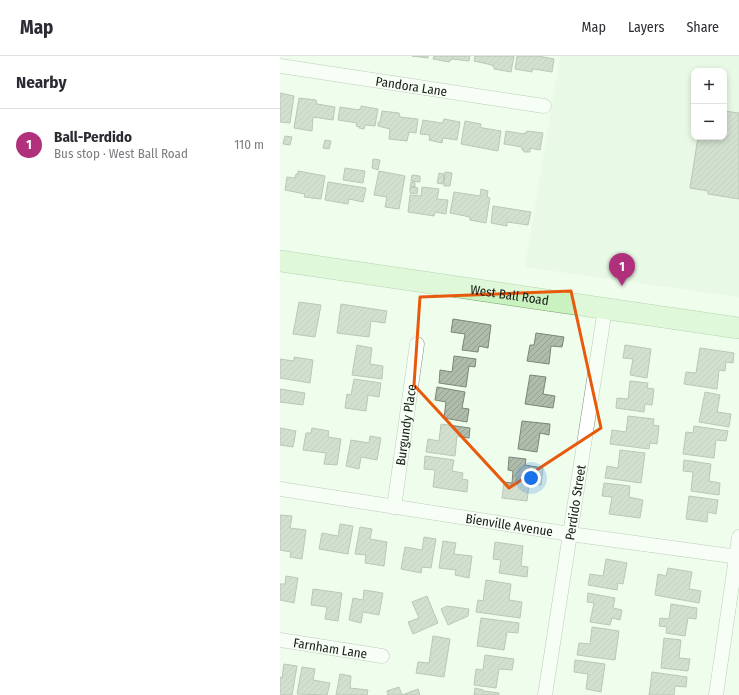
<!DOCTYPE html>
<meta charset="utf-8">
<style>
:root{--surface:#fff;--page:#f7f7f7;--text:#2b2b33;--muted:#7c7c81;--line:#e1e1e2;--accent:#b1307b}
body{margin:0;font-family:"Fira Sans Condensed",sans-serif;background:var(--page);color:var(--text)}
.controls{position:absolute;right:12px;top:12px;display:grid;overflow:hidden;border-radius:8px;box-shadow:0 2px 6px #0003}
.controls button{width:36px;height:36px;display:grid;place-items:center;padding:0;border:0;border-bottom:1px solid var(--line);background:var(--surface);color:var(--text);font:20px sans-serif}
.you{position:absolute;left:251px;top:422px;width:14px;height:14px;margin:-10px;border:3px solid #fff;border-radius:50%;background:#1a73e8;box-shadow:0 0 0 6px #1a73e833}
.badge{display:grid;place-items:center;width:26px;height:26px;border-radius:50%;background:var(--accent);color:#fff;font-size:13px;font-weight:700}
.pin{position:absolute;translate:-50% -33px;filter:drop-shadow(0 1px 2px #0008)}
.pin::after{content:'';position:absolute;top:21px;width:14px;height:12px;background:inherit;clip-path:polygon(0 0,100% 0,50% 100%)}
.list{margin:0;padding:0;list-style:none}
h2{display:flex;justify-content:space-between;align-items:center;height:52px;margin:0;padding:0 16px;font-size:17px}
h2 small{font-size:13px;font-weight:400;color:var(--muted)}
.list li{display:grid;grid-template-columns:26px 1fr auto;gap:12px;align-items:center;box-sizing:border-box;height:72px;padding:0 16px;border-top:1px solid var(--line)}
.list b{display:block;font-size:15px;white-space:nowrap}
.list p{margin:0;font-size:13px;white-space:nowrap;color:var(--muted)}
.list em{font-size:13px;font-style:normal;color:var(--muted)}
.map{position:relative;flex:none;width:459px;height:639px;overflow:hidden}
header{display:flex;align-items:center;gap:24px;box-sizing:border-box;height:56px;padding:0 20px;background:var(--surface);border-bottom:1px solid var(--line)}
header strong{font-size:19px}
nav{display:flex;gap:22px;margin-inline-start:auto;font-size:14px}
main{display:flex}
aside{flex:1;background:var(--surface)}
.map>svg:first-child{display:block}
.built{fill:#e0f3dc;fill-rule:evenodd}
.building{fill:url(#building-hatch);stroke:#7a8677}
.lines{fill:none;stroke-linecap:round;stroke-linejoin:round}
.street-casing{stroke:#859182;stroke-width:15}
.primary-casing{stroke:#74a169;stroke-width:22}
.street{stroke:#fff;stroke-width:14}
.primary{stroke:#caf1c0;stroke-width:21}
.marked{fill:none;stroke:#e8590c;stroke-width:3;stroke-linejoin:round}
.labels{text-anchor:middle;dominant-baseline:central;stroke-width:4;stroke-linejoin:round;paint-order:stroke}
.street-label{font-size:13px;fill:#171c16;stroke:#fff}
</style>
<header>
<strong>Map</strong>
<nav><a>Map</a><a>Layers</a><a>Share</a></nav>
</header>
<main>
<aside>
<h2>Nearby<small></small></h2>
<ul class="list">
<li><span class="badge">1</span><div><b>Ball-Perdido</b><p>Bus stop · West Ball Road</p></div><em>110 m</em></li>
</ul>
</aside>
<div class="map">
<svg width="459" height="639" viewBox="0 0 459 639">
<defs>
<pattern id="building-hatch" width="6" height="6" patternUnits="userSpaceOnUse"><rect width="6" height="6" fill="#afbcac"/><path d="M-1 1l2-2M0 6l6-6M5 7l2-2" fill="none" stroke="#96a193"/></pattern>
</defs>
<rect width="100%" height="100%" fill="#effdec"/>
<path class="built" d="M280 0H459V241L245 211ZM414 15H444V81H414Z"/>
<g class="building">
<polygon points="132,0 148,0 148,2"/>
<polygon points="154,0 190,0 189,5 172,3 169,6 153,3"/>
<polygon points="195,0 234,0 231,16 214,13 214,10 212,10 212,9 194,5"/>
<polygon points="237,0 258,0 274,3 272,16 254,13 252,14 252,16 235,13"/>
<polygon points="0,37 14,40 10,67 0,66"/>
<polygon points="19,42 36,44 37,48 55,51 53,64 33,61 32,75 14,72"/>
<polygon points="81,50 98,53 95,70 85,69 84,73 79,72 79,71 76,70 77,67 58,64 60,51 79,54 79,53 81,53"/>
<polygon points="102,55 119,57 120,61 138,63 136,77 129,76 127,85 109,83 110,73 98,70 98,66 100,66"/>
<polygon points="444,55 459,57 459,143 428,138 428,135 410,132 418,81 444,81"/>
<polygon points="164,63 180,66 177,84 163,82 162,87 149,84 150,79 140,78 143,64 161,67 163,66"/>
<polygon points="185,65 201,68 200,71 203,72 221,75 218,95 181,88"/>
<polygon points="226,75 244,78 244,77 246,77 247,75 263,77 260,94 250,92 250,96 244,96 244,94 242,94 242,91 224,88"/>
<polygon points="5,80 12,81 10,89 3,88"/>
<polygon points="45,84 51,85 49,93 43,92"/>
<polygon points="93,103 100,104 98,114 92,112"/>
<polygon points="65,112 85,115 83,127 63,124"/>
<polygon points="18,115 45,120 41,143 24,141 25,138 5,134 7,121 15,122 16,118 18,118"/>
<polygon points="99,115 125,120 119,153 105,151 107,141 94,139"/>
<polygon points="165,116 172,117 170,130 164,130"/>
<polygon points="159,117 164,118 163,128 157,127"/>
<polygon points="132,119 140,120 140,126 131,125"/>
<polygon points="48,126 86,132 83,146 69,143 68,148 45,144"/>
<polygon points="131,126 135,127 135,131 130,130"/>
<polygon points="130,131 138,132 137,138 130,137"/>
<polygon points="142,131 159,133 157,143 168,144 166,158 155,156 154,160 128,156 130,139 141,140"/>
<polygon points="201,133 208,135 207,141 210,142 206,167 190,164 190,161 170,157 174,136 200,140"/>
<polygon points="213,150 251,156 248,169 227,166 227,170 211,167"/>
<polygon points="19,246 41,249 35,281 13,278"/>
<polygon points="61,248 107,255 105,267 91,265 89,281 57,277"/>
<polygon points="173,263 211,269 208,292 199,290 198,296 182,294 185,278 171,276"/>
<polygon points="256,277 284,281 282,291 271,290 269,308 247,305 250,289 254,289"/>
<polygon points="77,289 92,292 90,308 103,310 102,323 72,319"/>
<polygon points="345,289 371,293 367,322 350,319 353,303 343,302"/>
<polygon points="420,292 454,297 453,307 446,306 445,315 439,314 437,333 404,328 406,316 416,317"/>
<polygon points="174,300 196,303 195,311 189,310 186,331 159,327 160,314 172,316"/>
<polygon points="14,301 33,304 30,327 0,322 0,303 14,305"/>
<polygon points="250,319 266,321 263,338 275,340 273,352 245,348"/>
<polygon points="74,323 101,327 99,341 88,339 86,355 65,352 67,338 71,339"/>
<polygon points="350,325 368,327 367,332 374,333 372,349 365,348 364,356 336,352 337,342 348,343"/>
<polygon points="157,331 185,336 182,352 189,353 187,366 164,362 166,346 155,344"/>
<polygon points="0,333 25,337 23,349 0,346"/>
<polygon points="425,336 440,339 437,356 451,358 449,371 419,366"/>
<polygon points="348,360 374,363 373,369 379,370 377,388 370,387 369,393 330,388 332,374 346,376"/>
<polygon points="242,365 270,368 269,379 260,377 257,396 238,393"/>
<polygon points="161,368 190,372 189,382 177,380 175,400 146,396 148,383 159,385"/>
<polygon points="414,370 448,375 446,385 436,384 434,402 403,398 406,376 413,377"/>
<polygon points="0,372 16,375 13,391 0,389"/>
<polygon points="32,372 49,375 48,381 61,383 57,409 44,408 46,397 23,394 26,377 31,377"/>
<polygon points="90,380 101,382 97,404 81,401 79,413 66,410 71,384 89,387"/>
<polygon points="340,394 365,397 361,427 325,422 327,410 338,412"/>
<polygon points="145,400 174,404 172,415 183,417 182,423 188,424 187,436 153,431 155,414 144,413"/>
<polygon points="229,401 246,403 245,409 263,412 261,429 249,428 247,445 222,442 224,426 232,427 233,415 228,414"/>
<polygon points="404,404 431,408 429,425 440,427 439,439 411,435 413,416 403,415"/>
<polygon points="324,427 350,430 349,441 363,444 360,462 329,458 332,441 322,440"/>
<polygon points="409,440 438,444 436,458 428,456 427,466 406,463"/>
<polygon points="0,459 12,460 10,472 26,474 22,503 10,501 11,496 0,494"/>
<polygon points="60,468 73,470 68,498 39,493 42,477 58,480"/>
<polygon points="80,471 92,473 90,483 107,486 104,510 85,507 86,499 75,498"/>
<polygon points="144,481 156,483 151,512 142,511 141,517 121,513 125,491 142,494"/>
<polygon points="163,485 176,487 174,498 192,500 189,522 175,519 176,514 159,512"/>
<polygon points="215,486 243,490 241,510 248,511 247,521 219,517 221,504 213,503"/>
<polygon points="326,503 347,507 343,528 338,527 337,534 308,529 310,518 323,520"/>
<polygon points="388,512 412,516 409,533 421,535 419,547 375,539 378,518 386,520"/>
<polygon points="6,520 18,522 14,547 0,544 0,528 5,528"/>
<polygon points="206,524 231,528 229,544 242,546 240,562 196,556 198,544 203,545"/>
<polygon points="33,533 62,537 58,565 45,563 47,551 31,549"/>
<polygon points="84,534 103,537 99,559 83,556 81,567 69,564 73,542 83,544"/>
<polygon points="308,537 335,542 333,552 342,554 340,564 332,562 330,569 310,566 314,547 307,546"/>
<polygon points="147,540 158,567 133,578 128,566 139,562 132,546"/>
<polygon points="391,548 417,552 416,563 408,562 405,580 386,577 387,571 379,570 380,562 389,563"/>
<polygon points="167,550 189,553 188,560 168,569 161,553"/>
<polygon points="201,562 239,567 238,577 227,576 224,594 197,590"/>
<polygon points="312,571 339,575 335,604 297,599 299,587 310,588"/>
<polygon points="153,580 170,583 164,621 136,617 138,606 149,607"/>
<polygon points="384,582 401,584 399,602 410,603 408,615 381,612"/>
<polygon points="205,599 234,603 232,614 219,613 216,632 194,629 196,613 203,614"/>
<polygon points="295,604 325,608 321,636 306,633 308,618 294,616"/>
<polygon points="4,608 17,610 12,639 0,639 0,621 2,622"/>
<polygon points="22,611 35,613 33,624 50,627 47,639 17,638"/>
<polygon points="372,616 407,621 406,631 395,630 394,639 369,639"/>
<polygon points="60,618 71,620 70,632 88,634 87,639 56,639"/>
<polygon points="119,631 122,639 108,639 107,635"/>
<polygon points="195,632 203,634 203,635 219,637 219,639 194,639"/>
<polygon points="138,633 140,639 122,639"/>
</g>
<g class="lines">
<defs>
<g id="street">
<path id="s1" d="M0 10 264 50"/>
<path id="s2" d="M0 433 290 478 459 501"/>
<path id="s3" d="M114 451 137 288"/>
<path id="s4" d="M0 584 102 600"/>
<path id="s5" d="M265 639 325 253"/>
<polyline points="436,639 459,481"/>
</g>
<g id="primary">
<path id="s6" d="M0 205 459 272"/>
</g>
</defs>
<use href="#street" class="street-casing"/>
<use href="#primary" class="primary-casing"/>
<use href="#street" class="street"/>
<use href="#primary" class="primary"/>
</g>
<path d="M0 0H459V639H0ZM291 235 321 372 229 432 134 329 140 241Z" fill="#effdec" fill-opacity=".55" fill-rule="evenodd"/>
<path class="marked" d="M291 235 321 372 229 432 134 329 140 241Z"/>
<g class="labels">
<g class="street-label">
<text stroke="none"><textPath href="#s1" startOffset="133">Pandora Lane</textPath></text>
<text stroke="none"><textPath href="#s6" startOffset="232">West Ball Road</textPath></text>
<text stroke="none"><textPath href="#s3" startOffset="83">Burgundy Place</textPath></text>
<text stroke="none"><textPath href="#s5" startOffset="195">Perdido Street</textPath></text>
<text stroke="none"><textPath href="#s2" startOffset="232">Bienville Avenue</textPath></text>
<text stroke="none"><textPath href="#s4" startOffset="51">Farnham Lane</textPath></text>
</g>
</g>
</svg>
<div class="controls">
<button>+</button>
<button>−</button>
</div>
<div class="you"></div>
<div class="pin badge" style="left:342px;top:230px">1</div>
</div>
</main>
